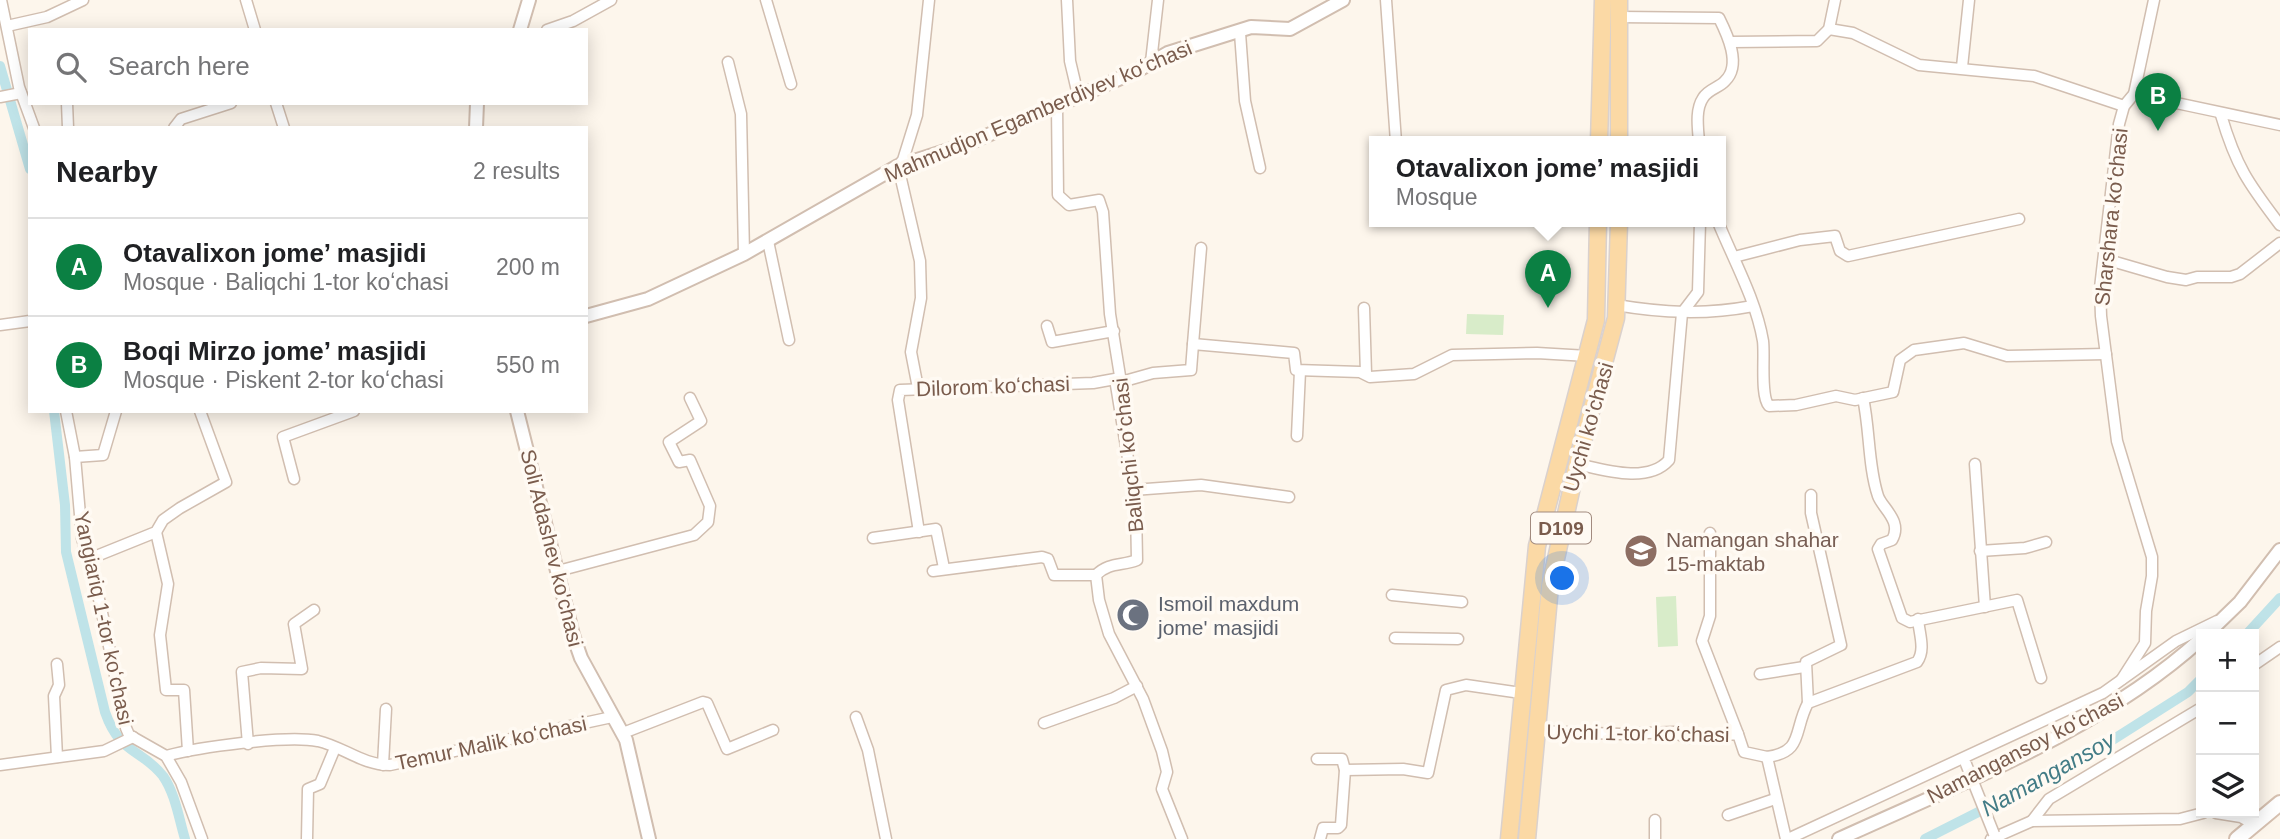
<!DOCTYPE html>
<meta charset="utf-8">
<style>
:root{--surface:#fff;--page:#f6f6f6;--text:#202124;--muted:#757577;--line:#e0e0e0;--accent:#0b8043}
body{margin:0;font-family:Helvetica,sans-serif;background:var(--page);color:var(--text)}
.controls{position:absolute;right:21px;bottom:21px;display:grid;overflow:hidden;border-radius:0px;box-shadow:0 4px 18px #0003}
.controls button{width:63px;height:63px;display:grid;place-items:center;padding:0;border:0;border-bottom:2px solid var(--line);background:var(--surface);color:var(--text);font:35px sans-serif}
.you{position:absolute;left:1563px;top:579px;width:24px;height:24px;margin:-18px;border:5px solid #fff;border-radius:50%;background:#1a73e8;box-shadow:0 0 0 10px #1a73e833}
.badge{display:grid;place-items:center;width:46px;height:46px;border-radius:50%;background:var(--accent);color:#fff;font-size:23px;font-weight:700}
.pin{position:absolute;translate:-50% -58px;filter:drop-shadow(0 2px 4px #0008)}
.pin::after{content:'';position:absolute;top:37px;width:24px;height:21px;background:inherit;clip-path:polygon(0 0,100% 0,50% 100%)}
.popup{position:absolute;left:1369px;top:136px;width:357px;height:91px;box-sizing:border-box;display:grid;place-content:center;border-radius:0px;background:var(--surface);filter:drop-shadow(0 2px 5px #0005);font-size:23px;white-space:nowrap;color:var(--muted)}
.popup b{font-size:26px;color:var(--text)}
.popup::after{content:'';position:absolute;left:50%;top:100%;margin-left:-14px;border:14px solid transparent;border-top-color:var(--surface)}
.list{margin:0;padding:0;list-style:none}
h2{display:flex;justify-content:space-between;align-items:center;height:91px;margin:0;padding:0 28px;font-size:30px}
h2 small{font-size:23px;font-weight:400;color:var(--muted)}
.list li{display:grid;grid-template-columns:46px 1fr auto;gap:21px;align-items:center;box-sizing:border-box;height:98px;padding:0 28px;border-top:2px solid var(--line)}
.list b{display:block;font-size:26px;white-space:nowrap}
.list p{margin:0;font-size:23px;white-space:nowrap;color:var(--muted)}
.list em{font-size:23px;font-style:normal;color:var(--muted)}
.icon{flex:none;width:38px;height:38px;fill:none;stroke:currentColor;stroke-width:2;stroke-linecap:round;stroke-linejoin:round}
.map{position:relative;flex:none;width:2280px;height:839px;overflow:hidden}
.search{position:absolute;background:var(--surface);box-shadow:0 4px 18px #0003;left:28px;top:28px;width:560px;height:77px;display:flex;align-items:center;gap:18px;box-sizing:border-box;padding:0 24px;border-radius:0px;color:var(--muted);font-size:26px}
.panel{position:absolute;background:var(--surface);box-shadow:0 4px 18px #0003;left:28px;top:126px;width:560px;height:287px;border-radius:0px}
.map>svg:first-child{display:block}
.garden{fill:#d8ecc9}
.lines{fill:none;stroke-linecap:round;stroke-linejoin:round}
.canal{stroke:#bfe3e8;stroke-width:10}
.minor-casing{stroke:#d1beb0;stroke-width:13}
.tertiary-casing{stroke:#d1beb0;stroke-width:16}
.secondary-casing{stroke:#d6c0b0;stroke-width:18}
.primary-casing{stroke:#dad1cd;stroke-width:19}
.minor{stroke:#fff;stroke-width:10}
.tertiary{stroke:#fff;stroke-width:12}
.secondary{stroke:#fff;stroke-width:14}
.primary{stroke:#fbd9a5;stroke-width:16}
.minor-bridge-casing{stroke:#d1beb0;stroke-width:13;stroke-linecap:butt}
.minor-bridge{stroke:#fff;stroke-width:10}
.labels{text-anchor:middle;dominant-baseline:central;stroke-width:7;stroke-linejoin:round;paint-order:stroke}
.shield{fill:#fffaf3;stroke:#a28b7f;stroke-width:2}
.shield-label{font-size:19px;font-weight:bold;fill:#7a5c4d}
.street-label{font-size:21px;fill:#7a5c4d;stroke:#fffaf3}
.education-label{font-size:21px;fill:#785e54;stroke:#fffaf3;text-anchor:start}
.worship-label{font-size:21px;fill:#5b616d;stroke:#fffaf3;text-anchor:start}
.water-label{font-size:23px;font-style:italic;fill:#437c86;stroke:#fffaf3}
</style>
<div class="map">
<svg width="2280" height="839" viewBox="0 0 2280 839">
<rect width="100%" height="100%" fill="#fdf6ec"/>
<g class="garden">
<polygon points="1467,314 1504,315 1503,335 1466,334"/>
<polygon points="1676,596 1678,646 1658,647 1656,597"/>
</g>
<g class="lines">
<g class="canal">
<polyline points="0,66 30,169"/>
<path d="M54 411 65 505 66 552 105 712C120 755 141 748 163 776 175 793 179 819 185 839"/>
<polyline points="2247,634 2280,598"/>
<polyline points="1925,839 2081,760 2188,692 2201,679"/>
</g>
<defs>
<g id="minor">
<polyline points="1,0 19,87 34,128"/>
<polyline points="246,0 255,30"/>
<polyline points="766,0 791,84"/>
<polyline points="1067,0 1070,61 1078,95"/>
<polyline points="1386,0 1396,142"/>
<path d="M1619 17 1719 18C1727 34 1742 65 1725 81 1719 88 1708 89 1703 98 1695 110 1698 128 1699 142"/>
<polyline points="7,26 47,17 83,0"/>
<polyline points="1829,29 1853,33 1919,65 2034,76 2124,106"/>
<polyline points="547,30 573,21 611,0"/>
<polyline points="1240,33 1245,101 1260,168"/>
<polyline points="1731,42 1817,41 1829,29 1835,0"/>
<polyline points="728,62 741,114 744,254"/>
<polyline points="1151,62 1158,0"/>
<polyline points="1962,67 1969,0"/>
<polyline points="2134,94 2280,125"/>
<polyline points="0,97 21,93"/>
<polyline points="67,103 68,128"/>
<polyline points="276,103 284,128"/>
<path d="M1057 106 1058 195 1069 205 1099 200 1103 212 1110 314 1120 376 1116 385 1136 508 1137 560C1122 566 1109 562 1096 575L1099 600 1109 634 1143 699 1162 751 1167 772 1162 789 1182 839"/>
<path d="M2221 115C2236 166 2248 183 2280 225"/>
<polyline points="174,128 181,119 231,103"/>
<path d="M1718 222C1734 261 1756 300 1763 341 1765 357 1760 396 1769 406L1796 405 1836 396 1855 400 1893 392 1900 360 1914 350 1964 343 2007 356 2106 354"/>
<polyline points="768,241 789,340"/>
<polyline points="1734,257 1800,240 1835,236 1840,251 1848,256 2019,219"/>
<polyline points="2105,259 2167,277 2186,280 2197,277 2231,277 2240,274 2280,243"/>
<path d="M1616 305C1663 313 1706 315 1753 306"/>
<polyline points="1364,308 1366,374"/>
<polyline points="0,325 30,321"/>
<polyline points="1047,326 1052,342 1114,331"/>
<polyline points="1193,344 1201,248"/>
<polyline points="918,388 911,352 921,298 920,261 898,166 903,160 917,115 929,0"/>
<path d="M1863 398C1870 430 1868 466 1878 496 1882 508 1903 521 1892 540L1881 544 1878 549 1902 618 1910 622 2017 600 2041 678"/>
<polyline points="66,411 75,457 82,538 100,603 126,728 129,735 166,756 181,782 202,839"/>
<polyline points="1297,436 1300,371"/>
<polyline points="75,457 103,455 116,411"/>
<path d="M1577 464C1604 470 1648 484 1669 460L1682 313 1698 292 1700 222"/>
<polyline points="1975,464 1985,607"/>
<polyline points="294,479 283,437 354,411"/>
<polyline points="1133,490 1201,485 1289,497"/>
<polyline points="156,532 168,584 160,635 166,690 184,690 188,751"/>
<polyline points="919,532 898,400 900,390 1093,383 1115,379 1121,382 1153,373 1191,370 1193,344 1294,353 1296,370 1360,372 1370,377 1414,374 1452,355 1537,353 1588,356"/>
<polyline points="1710,533 1710,616 1702,641 1738,734"/>
<polyline points="873,538 936,529 944,568"/>
<polyline points="1980,551 2025,548 2046,542"/>
<polyline points="89,559 156,532 163,520 180,508 226,482 200,411"/>
<polyline points="558,571 694,535 708,522 710,506 690,460 679,462 669,442 701,421 690,398"/>
<polyline points="933,571 1042,557 1048,559 1054,575 1096,575"/>
<polyline points="1392,595 1462,602"/>
<polyline points="1395,638 1458,639"/>
<polyline points="2254,665 2280,647"/>
<polyline points="1760,674 1804,667"/>
<polyline points="2122,679 2145,643 2146,611 2152,576 2152,557 2117,441 2101,316 2100,288 2119,124 2124,106 2134,94 2154,0"/>
<polyline points="1808,703 1806,662 1841,645 1811,513 1811,495"/>
<polyline points="856,717 868,750 886,839"/>
<polyline points="1044,723 1114,698 1137,686"/>
<polyline points="1536,731 1620,734 1674,732 1687,738 1738,734 1744,752 1767,757"/>
<polyline points="623,733 703,702 707,703 727,749 773,730"/>
<polyline points="248,744 242,672 261,668 302,669 294,624 314,610"/>
<path d="M166 756C199 747 286 735 318 741 344 747 362 765 390 765L612 717"/>
<polyline points="57,757 54,696 59,685 57,664"/>
<polyline points="1317,759 1342,759 1345,770 1341,825 1338,828 1323,828 1320,839"/>
<polyline points="0,765 104,751 133,737"/>
<polyline points="383,765 386,709"/>
<polyline points="1345,770 1403,769 1428,773 1446,690 1466,685 1521,693"/>
<polyline points="2216,813 2241,817 2254,824"/>
<polyline points="1728,815 1775,799"/>
<polyline points="1655,820 1655,839"/>
<polyline points="2032,821 2049,799 2201,708"/>
<polyline points="307,839 308,789 320,784 335,748"/>
<path d="M1786 839 1767 757C1804 752 1793 731 1808 703L1917 662C1926 650 1919 633 1918 619"/>
<polyline points="1788,839 2103,693 2176,641 2217,621"/>
<polyline points="1991,839 2032,821 2180,819 2203,813"/>
</g>
<g id="tertiary">
<polyline points="520,30 529,0"/>
<polyline points="476,128 477,103"/>
<polyline points="586,316 648,299 744,254 898,166 967,144 1135,72 1168,53 1251,27 1290,29 1343,0"/>
<polyline points="517,411 573,635 581,658 626,740 649,839"/>
<polyline points="2207,634 2240,602 2280,550"/>
<path d="M1839 839C1961 783 2101 730 2201 639"/>
</g>
<polyline id="secondary" points="2237,839 2280,803"/>
<g id="primary">
<polyline points="1599,142 1603,0"/>
<polyline points="1619,142 1619,0"/>
<polyline points="1509,839 1537,546 1596,320 1598,222"/>
<polyline points="1527,839 1550,586 1577,464 1616,318 1619,222"/>
</g>
</defs>
<use href="#minor" class="minor-casing"/>
<use href="#tertiary" class="tertiary-casing"/>
<use href="#secondary" class="secondary-casing"/>
<use href="#primary" class="primary-casing"/>
<use href="#minor" class="minor"/>
<use href="#tertiary" class="tertiary"/>
<use href="#secondary" class="secondary"/>
<use href="#primary" class="primary"/>
<defs>
<polyline id="minor-bridge" points="1966,764 1994,834"/>
</defs>
<use href="#minor-bridge" class="minor-bridge-casing"/>
<use href="#minor-bridge" class="minor-bridge"/>
</g>
<defs>
<symbol id="school-disc" viewBox="-11 -11 22 22"><circle r="9.5" fill="#8d6e63" stroke="#fffaf3"/><path d="M0-5L7-2L0 1L-7-2ZM-4 1L0 2.5L4 1V4Q0 6-4 4Z" fill="#fff"/></symbol>
<symbol id="mosque-disc" viewBox="-11 -11 22 22"><circle r="9.5" fill="#6b7280" stroke="#fffaf3"/><path d="M3.5-4.9A6 6 0 1 0 3.5 4.9A5 5 0 1 1 3.5-4.9Z" fill="#fff"/></symbol>
</defs>
<g fill-rule="evenodd">
<use href="#school-disc" x="1622" y="532" width="38" height="38"/>
<use href="#mosque-disc" x="1114" y="596" width="38" height="38"/>
</g>
<g class="labels">
<rect class="shield" x="1531" y="512.5" width="60" height="31" rx="5"/>
<g class="shield-label">
<text x="1561" y="528">D109</text>
</g>
<g class="street-label">
<text transform="translate(1038 111) rotate(-23)">Mahmudjon Egamberdiyev koʻchasi</text>
<text transform="translate(2111 217) rotate(-84)">Sharshara koʻchasi</text>
<text transform="translate(993 386) rotate(-2)">Dilorom koʻchasi</text>
<text transform="translate(1588 427) rotate(-74)">Uychi ko'chasi</text>
<text transform="translate(1128 455) rotate(-96)">Baliqchi koʻchasi</text>
<text transform="translate(552 548) rotate(76)">Soli Adashev ko'chasi</text>
<text transform="translate(104 618) rotate(78)">Yangiariq 1-tor koʻchasi</text>
<text transform="translate(1638 733) rotate(1)">Uychi 1-tor koʻchasi</text>
<text transform="translate(491 743) rotate(-12)">Temur Malik koʻchasi</text>
<text transform="translate(2025 748) rotate(-27)">Namangansoy koʻchasi</text>
</g>
<g class="education-label">
<text x="1666" y="539">Namangan shahar<tspan x="1666" dy="24">15-maktab</tspan></text>
</g>
<g class="worship-label">
<text x="1158" y="603">Ismoil maxdum<tspan x="1158" dy="24">jome' masjidi</tspan></text>
</g>
<g class="water-label">
<text transform="translate(2048 774) rotate(-29)">Namangansoy</text>
</g>
</g>
</svg>
<div class="controls">
<button>+</button>
<button>−</button>
<button><svg class="icon" aria-label="layers" viewBox="0 0 24 24"><path d="M12 4l9 5-9 5-9-5zM3 14l9 5 9-5"/></svg></button>
</div>
<div class="you"></div>
<div class="pin badge" style="left:1548px;top:308px">A</div>
<div class="popup"><b>Otavalixon jome’ masjidi</b>Mosque</div>
<div class="pin badge" style="left:2158px;top:131px">B</div>
<div class="search"><svg class="icon" aria-label="search" viewBox="0 0 24 24"><circle cx="10" cy="10" r="6"/><path d="M15 15l6 6"/></svg>Search here</div>
<section class="panel">
<h2>Nearby<small>2 results</small></h2>
<ul class="list">
<li><span class="badge">A</span><div><b>Otavalixon jome’ masjidi</b><p>Mosque · Baliqchi 1-tor koʻchasi</p></div><em>200 m</em></li>
<li><span class="badge">B</span><div><b>Boqi Mirzo jome’ masjidi</b><p>Mosque · Piskent 2-tor koʻchasi</p></div><em>550 m</em></li>
</ul>
</section>
</div>
